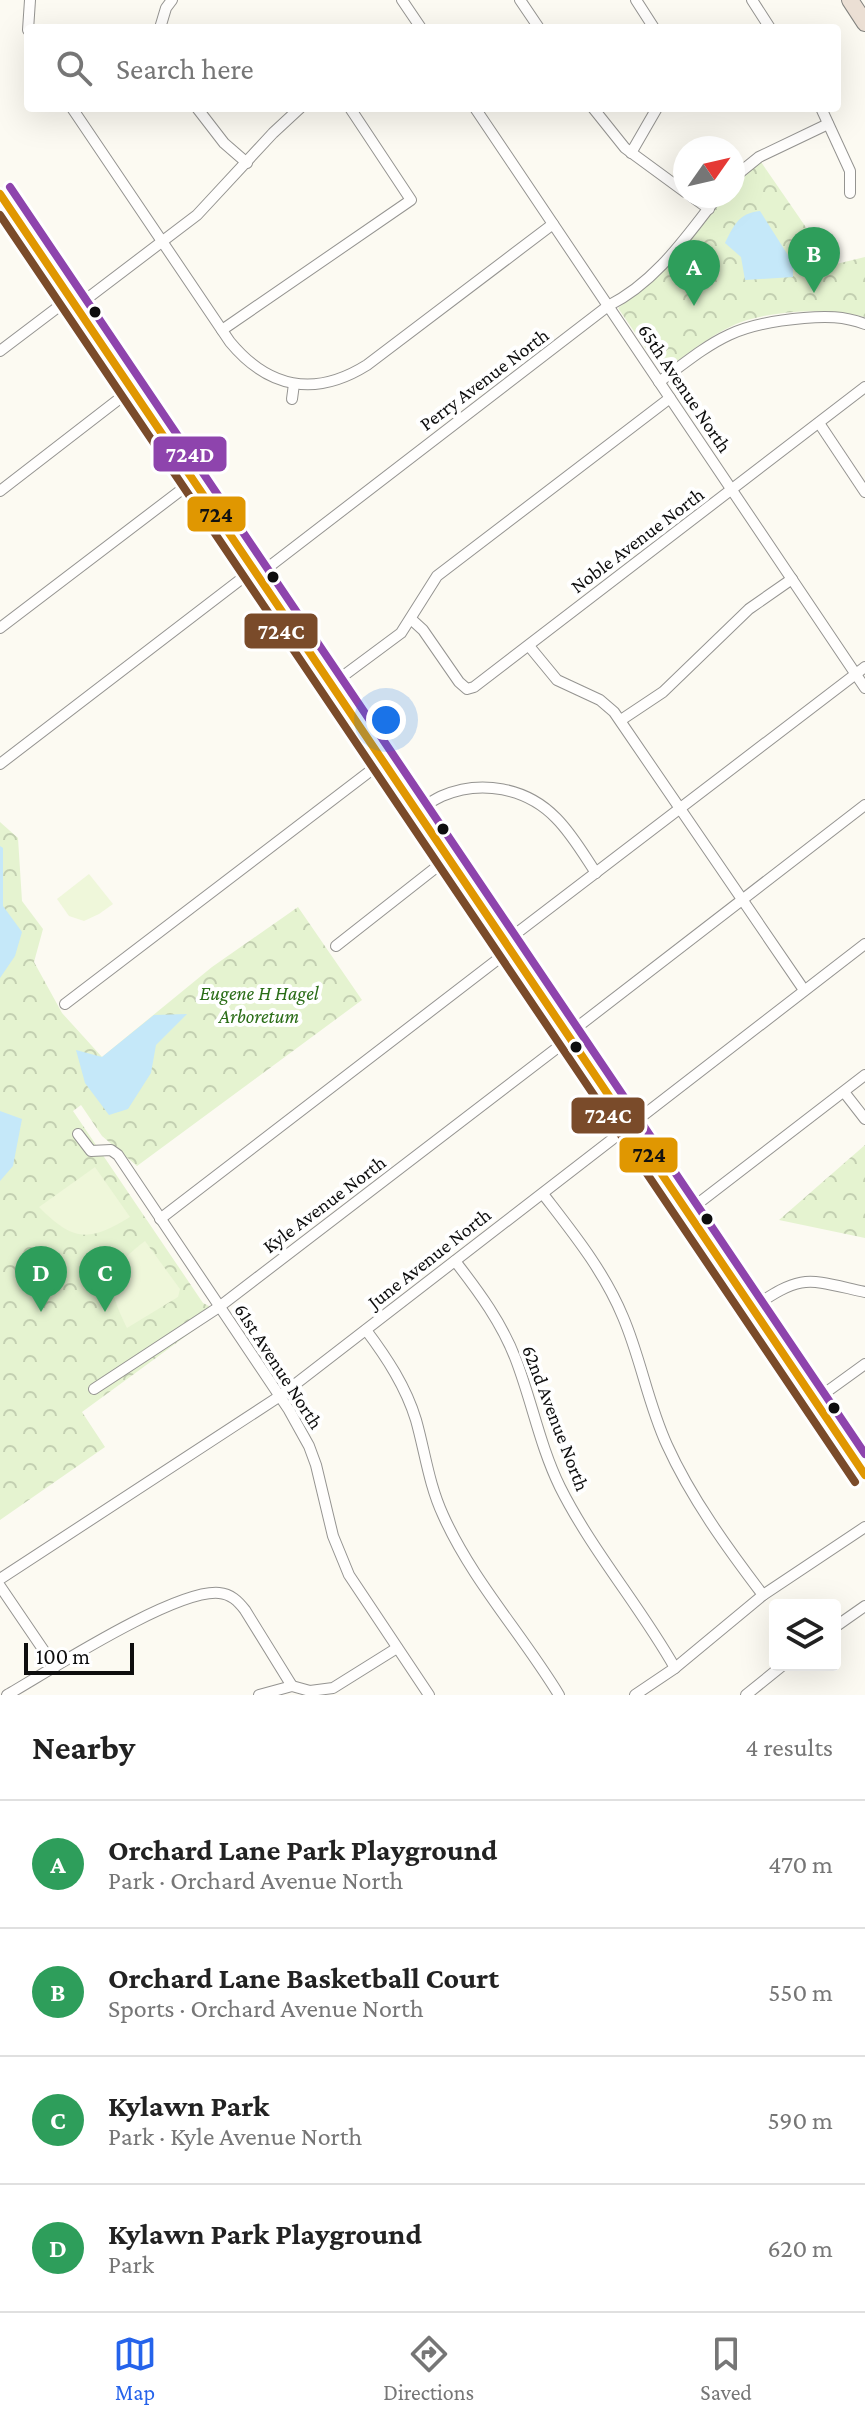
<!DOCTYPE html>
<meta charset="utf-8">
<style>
:root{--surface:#fff;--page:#f6f6f6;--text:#222;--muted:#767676;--line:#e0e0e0;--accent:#2563eb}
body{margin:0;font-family:"Crimson Pro",serif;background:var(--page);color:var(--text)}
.controls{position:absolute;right:24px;bottom:24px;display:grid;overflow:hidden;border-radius:8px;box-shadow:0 8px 32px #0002}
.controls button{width:72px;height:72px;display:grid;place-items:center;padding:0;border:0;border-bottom:2px solid var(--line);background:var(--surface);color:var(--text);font:40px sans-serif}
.compass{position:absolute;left:673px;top:136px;width:72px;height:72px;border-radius:50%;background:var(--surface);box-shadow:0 8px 32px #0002;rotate:56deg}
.scale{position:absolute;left:24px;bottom:20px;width:110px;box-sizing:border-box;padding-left:8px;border:4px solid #0e0e0e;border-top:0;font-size:22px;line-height:28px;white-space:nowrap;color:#0e0e0e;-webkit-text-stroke:6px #fff;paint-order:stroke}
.you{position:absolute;left:386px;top:720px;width:28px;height:28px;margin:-20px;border:6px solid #fff;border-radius:50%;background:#1a73e8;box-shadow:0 0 0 12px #1a73e833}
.badge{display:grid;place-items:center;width:52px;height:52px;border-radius:50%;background:var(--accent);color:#fff;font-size:26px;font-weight:700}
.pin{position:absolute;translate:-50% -66px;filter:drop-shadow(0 2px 4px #0008)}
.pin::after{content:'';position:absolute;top:42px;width:28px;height:24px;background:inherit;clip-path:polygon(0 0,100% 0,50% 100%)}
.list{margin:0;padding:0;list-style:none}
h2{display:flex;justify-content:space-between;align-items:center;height:104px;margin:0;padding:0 32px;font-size:34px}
h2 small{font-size:26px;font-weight:400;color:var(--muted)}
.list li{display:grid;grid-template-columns:52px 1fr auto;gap:24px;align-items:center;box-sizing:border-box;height:128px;padding:0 32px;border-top:2px solid var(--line)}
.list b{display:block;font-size:30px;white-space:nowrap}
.list p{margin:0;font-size:26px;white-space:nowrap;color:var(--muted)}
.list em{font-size:26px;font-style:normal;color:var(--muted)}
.icon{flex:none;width:44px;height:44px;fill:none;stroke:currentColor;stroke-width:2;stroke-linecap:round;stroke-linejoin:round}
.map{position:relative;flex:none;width:865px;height:1695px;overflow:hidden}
.search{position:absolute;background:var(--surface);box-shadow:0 8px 32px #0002;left:24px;right:24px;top:24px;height:88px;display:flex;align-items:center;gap:20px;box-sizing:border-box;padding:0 28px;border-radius:8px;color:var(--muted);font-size:30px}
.sheet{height:616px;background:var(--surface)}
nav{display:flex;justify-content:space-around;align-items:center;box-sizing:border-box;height:112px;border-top:2px solid var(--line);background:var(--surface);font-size:22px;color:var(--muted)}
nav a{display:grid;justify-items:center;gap:4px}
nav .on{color:var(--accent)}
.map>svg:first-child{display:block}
.park{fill:url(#park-crowns)}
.pitch{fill:#eff7da}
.water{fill:#c5e8f9}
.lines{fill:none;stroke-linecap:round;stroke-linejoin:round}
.minor-casing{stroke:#959491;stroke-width:12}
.highway-casing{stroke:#82827e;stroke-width:18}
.minor{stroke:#fffefd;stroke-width:10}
.highway{stroke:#ebdfd4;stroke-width:16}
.bus-1-casing{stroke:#fff;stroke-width:14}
.bus-2-casing{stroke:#fff;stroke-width:14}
.bus-3-casing{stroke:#fff;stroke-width:14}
.bus-1{stroke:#e09701;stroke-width:8}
.bus-2{stroke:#7a4b2a;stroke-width:8}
.bus-3{stroke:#8e44ad;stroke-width:8}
.bus-dot{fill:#0e0e0e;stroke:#fff;stroke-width:3}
.labels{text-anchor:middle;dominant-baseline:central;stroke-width:8;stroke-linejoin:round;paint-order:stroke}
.street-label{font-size:20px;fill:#0e0e0e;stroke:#fff}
.park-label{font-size:20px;font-style:italic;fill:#2a6d17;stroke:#fff}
.line-badge{stroke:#fff;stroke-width:3}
.badge-label{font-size:22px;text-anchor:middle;font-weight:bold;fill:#fff}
.pale-badge-label{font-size:22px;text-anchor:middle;font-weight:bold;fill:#111}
</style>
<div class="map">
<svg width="865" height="1695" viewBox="0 0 865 1695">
<defs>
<pattern id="park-crowns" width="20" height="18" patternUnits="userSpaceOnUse" patternTransform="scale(2)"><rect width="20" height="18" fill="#e5f3d0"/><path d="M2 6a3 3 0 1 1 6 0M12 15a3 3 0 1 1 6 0" fill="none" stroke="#c3cfb1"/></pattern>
</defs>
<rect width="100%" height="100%" fill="#fcfaf2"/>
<g class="park">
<path d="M761 162 832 265 865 257V317C830 308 782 310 747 320 716 330 688 354 662 372L618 308 667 268 724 196H733L735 183Z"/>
<polygon points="0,822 18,838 22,901 43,929 34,962 62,1013 102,1057 212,967 298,907 362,1000 137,1166 102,1136 81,1105 73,1111 203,1303 209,1306 212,1317 82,1412 105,1447 0,1520"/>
<polygon points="865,1145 865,1238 779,1220"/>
</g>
<g class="pitch">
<polygon points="89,874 113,904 99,914 84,921 69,916 57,899"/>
<path d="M95 1167 130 1217C90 1242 73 1242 39 1207Z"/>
<path d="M145 1241 180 1289 178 1297 127 1328C106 1286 105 1271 145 1241Z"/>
</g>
<g class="water">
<path d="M760 211 793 263V277L745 280 741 257 725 243C734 225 739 213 760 211Z"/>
<polygon points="0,846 3,848 3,906 22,932 15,956 0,978"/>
<polygon points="187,1014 156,1045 151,1073 128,1109 109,1115 85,1083 76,1050 102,1057 154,1015"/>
<polygon points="0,1111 22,1119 13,1166 0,1181"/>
</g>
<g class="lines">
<defs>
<g id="minor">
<polyline points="402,0 421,28"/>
<polyline points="520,0 539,28"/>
<polyline points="636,0 654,28"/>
<polyline points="752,0 770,28"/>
<polyline points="160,28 166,8 172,0"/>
<polyline points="28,30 30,0"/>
<path d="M72 108 230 342C269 389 316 397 367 365L553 224"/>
<polyline points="197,108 224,143 247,163"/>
<polyline points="475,108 865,688"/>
<polyline points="593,108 625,148 685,192"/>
<polyline points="821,108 850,171 850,193"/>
<polyline points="631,153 657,108"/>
<polyline points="733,178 759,157 828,124"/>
<polyline points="0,194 865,1475"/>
<polyline points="691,196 709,209"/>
<polyline points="76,307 197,215 273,133 300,108"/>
<polyline points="222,330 411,200 350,108"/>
<polyline points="0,351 70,298"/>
<path d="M659 382C715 340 732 324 804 318 825 316 844 316 865 324"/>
<polyline points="292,399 294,384"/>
<polyline points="819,423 865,492"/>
<polyline points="0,491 132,389"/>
<path d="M257 576 608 306C656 282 686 237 718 196"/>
<polyline points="411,619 423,630 459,682 467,689 474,687 865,387"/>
<polyline points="0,628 193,481"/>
<polyline points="529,646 557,680 600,700 614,712 804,990"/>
<polyline points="331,685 401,633 437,576 670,398"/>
<polyline points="621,720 663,692 749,609 792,579"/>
<polyline points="0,764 253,570"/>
<path d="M415 811C424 807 433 800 442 796 481 779 527 788 556 818 572 834 584 855 596 873"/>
<polyline points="505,942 865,667"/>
<polyline points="336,946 448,858"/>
<polyline points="65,1004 382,762"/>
<polyline points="567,1035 865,805"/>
<polyline points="844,1092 865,1119"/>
<polyline points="78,1134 91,1151 111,1150 118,1155 289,1410 309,1446 316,1465 333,1536 349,1575 429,1695"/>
<path d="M543 1194C573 1233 604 1271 623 1317 641 1359 648 1404 667 1445 691 1498 728 1549 763 1595"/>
<polyline points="687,1212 865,1075"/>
<polyline points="160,1219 510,950"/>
<path d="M455 1261C479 1292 502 1323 516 1360 532 1402 540 1446 560 1487 592 1551 640 1606 675 1668"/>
<path d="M752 1308C803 1273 806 1279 865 1292"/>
<path d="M366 1330C387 1358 406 1387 416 1420 425 1452 429 1485 443 1515 472 1580 522 1634 559 1695"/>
<polyline points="94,1389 219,1307 570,1038"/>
<polyline points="814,1401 865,1364"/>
<polyline points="0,1579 280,1396 865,944"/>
<polyline points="0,1586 55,1667"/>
<polyline points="835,1627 865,1606"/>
<path d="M7 1695C49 1671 175 1589 219 1593 231 1594 238 1601 245 1610L292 1686"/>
<polyline points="259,1695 292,1686 310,1691 333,1688 397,1648"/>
<polyline points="635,1695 675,1668 763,1595 865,1527"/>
<polyline points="746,1695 783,1665"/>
</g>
<polyline id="highway" points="850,0 865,23"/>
</defs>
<use href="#minor" class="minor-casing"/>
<use href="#highway" class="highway-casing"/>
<use href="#minor" class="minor"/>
<use href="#highway" class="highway"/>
<defs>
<polyline id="bus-1" points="0,194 865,1475"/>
<polyline id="bus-2" points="0,215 855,1482"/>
<polyline id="bus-3" points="10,187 865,1454"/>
</defs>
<use href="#bus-1" class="bus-1-casing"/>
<use href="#bus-2" class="bus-2-casing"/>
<use href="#bus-3" class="bus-3-casing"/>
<use href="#bus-1" class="bus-1"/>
<use href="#bus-2" class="bus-2"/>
<use href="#bus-3" class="bus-3"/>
</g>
<g class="bus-dot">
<circle cx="95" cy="312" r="7"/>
<circle cx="273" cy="577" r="7"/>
<circle cx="443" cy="829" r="7"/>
<circle cx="576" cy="1047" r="7"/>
<circle cx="707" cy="1219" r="7"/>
<circle cx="834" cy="1408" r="7"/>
</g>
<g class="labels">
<g class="street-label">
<text transform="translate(484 379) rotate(-37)">Perry Avenue North</text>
<text transform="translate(685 388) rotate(56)">65th Avenue North</text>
<text transform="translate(637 540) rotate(-37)">Noble Avenue North</text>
<text transform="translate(324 1204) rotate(-37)">Kyle Avenue North</text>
<text transform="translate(429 1258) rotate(-38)">June Avenue North</text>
<text transform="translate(279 1366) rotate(57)">61st Avenue North</text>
<text transform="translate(556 1418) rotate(69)">62nd Avenue North</text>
</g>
<g class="park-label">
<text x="259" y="993">Eugene H Hagel<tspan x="259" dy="23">Arboretum</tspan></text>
</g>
</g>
<g class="line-badge">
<rect x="152" y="435" width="76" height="38" rx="8" fill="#8e44ad"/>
<rect x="186" y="495" width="61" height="38" rx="8" fill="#e09701"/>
<rect x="243" y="612" width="76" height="38" rx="8" fill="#7a4b2a"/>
<rect x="570" y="1096" width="76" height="39" rx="8" fill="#7a4b2a"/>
<rect x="618" y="1136" width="61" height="38" rx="8" fill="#e09701"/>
</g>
<g class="badge-label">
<text x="190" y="462">724D</text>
<text x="281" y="639">724C</text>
<text x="608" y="1123">724C</text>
</g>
<g class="pale-badge-label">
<text x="216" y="522">724</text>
<text x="649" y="1162">724</text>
</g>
</svg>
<div class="controls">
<button><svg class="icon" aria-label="layers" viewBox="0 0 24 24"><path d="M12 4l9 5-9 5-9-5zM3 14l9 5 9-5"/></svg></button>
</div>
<svg class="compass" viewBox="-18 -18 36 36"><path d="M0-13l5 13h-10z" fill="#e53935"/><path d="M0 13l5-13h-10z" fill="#767676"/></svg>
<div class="scale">100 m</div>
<div class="you"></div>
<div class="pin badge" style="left:694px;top:306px;background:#2e9e5b">A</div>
<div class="pin badge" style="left:814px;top:293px;background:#2e9e5b">B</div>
<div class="pin badge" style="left:105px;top:1312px;background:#2e9e5b">C</div>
<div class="pin badge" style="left:41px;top:1312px;background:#2e9e5b">D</div>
<div class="search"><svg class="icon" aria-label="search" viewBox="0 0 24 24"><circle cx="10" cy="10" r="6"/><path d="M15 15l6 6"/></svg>Search here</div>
</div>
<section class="sheet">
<h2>Nearby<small>4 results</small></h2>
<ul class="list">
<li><span class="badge" style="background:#2e9e5b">A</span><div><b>Orchard Lane Park Playground</b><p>Park · Orchard Avenue North</p></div><em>470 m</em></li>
<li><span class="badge" style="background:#2e9e5b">B</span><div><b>Orchard Lane Basketball Court</b><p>Sports · Orchard Avenue North</p></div><em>550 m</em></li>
<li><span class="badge" style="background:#2e9e5b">C</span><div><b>Kylawn Park</b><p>Park · Kyle Avenue North</p></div><em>590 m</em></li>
<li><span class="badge" style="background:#2e9e5b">D</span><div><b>Kylawn Park Playground</b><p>Park</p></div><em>620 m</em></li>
</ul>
</section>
<nav>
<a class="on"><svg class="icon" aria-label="map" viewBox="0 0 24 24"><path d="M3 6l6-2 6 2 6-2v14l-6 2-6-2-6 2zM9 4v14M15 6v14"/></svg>Map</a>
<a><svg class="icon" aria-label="directions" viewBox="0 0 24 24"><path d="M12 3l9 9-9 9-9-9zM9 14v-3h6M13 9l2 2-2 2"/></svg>Directions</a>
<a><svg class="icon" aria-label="saved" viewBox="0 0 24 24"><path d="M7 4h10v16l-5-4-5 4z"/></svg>Saved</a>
</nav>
